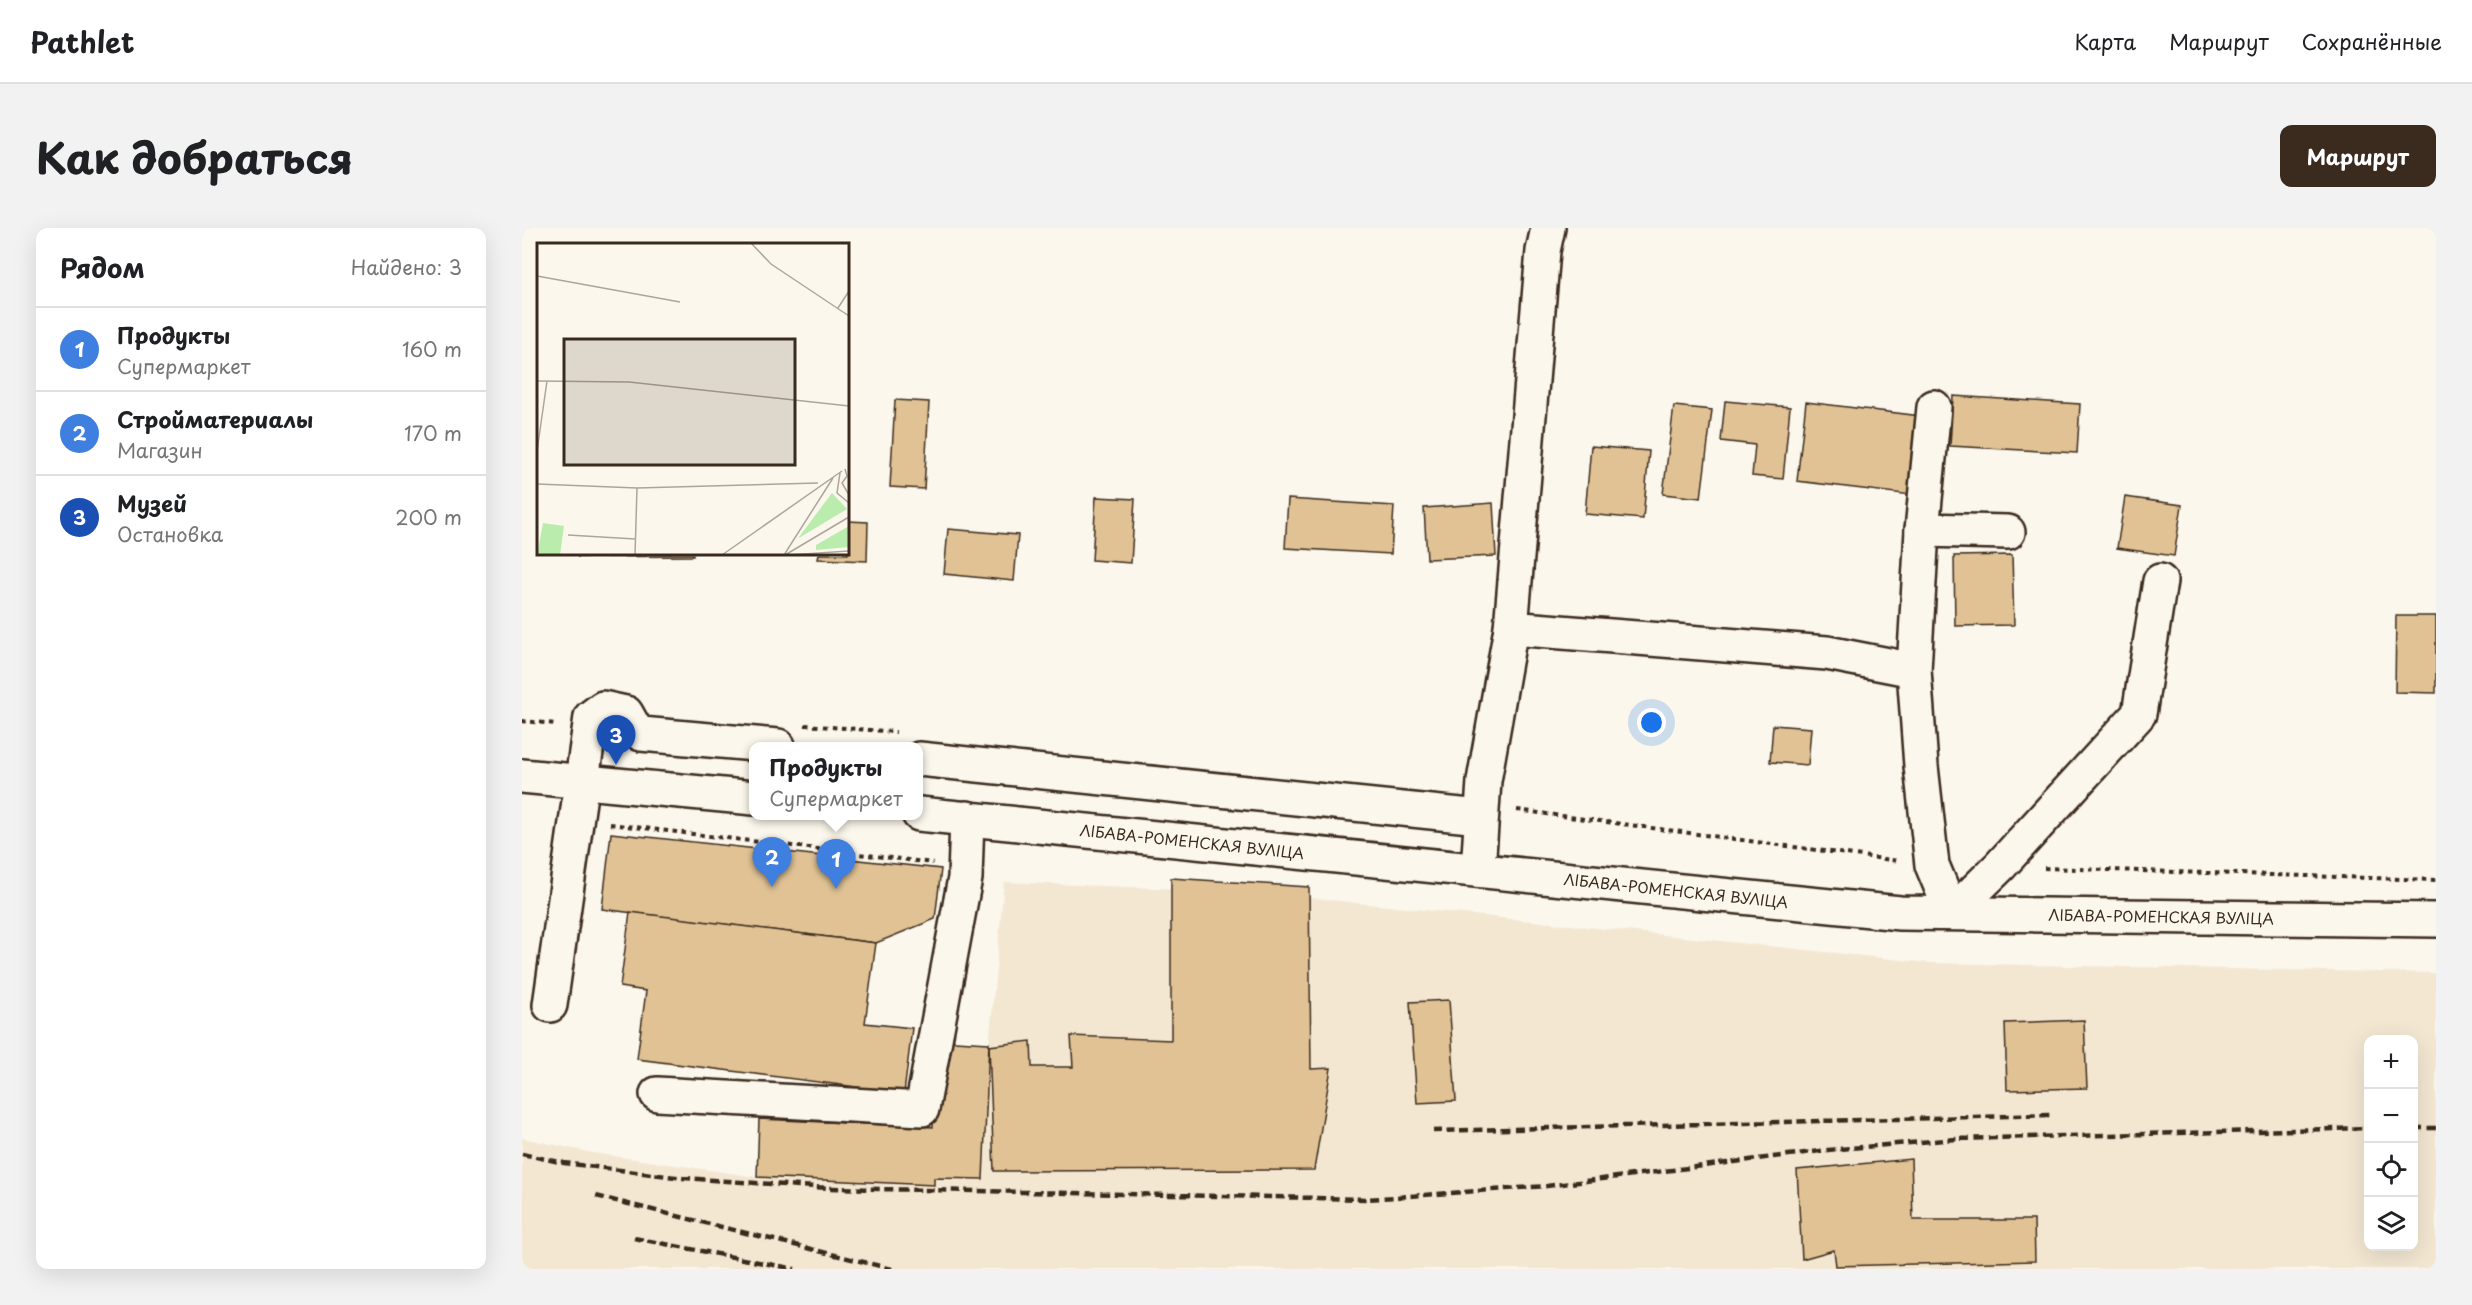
<!DOCTYPE html>
<html lang="ru">
<meta charset="utf-8">
<style>
:root{--surface:#fff;--page:#f2f2f2;--text:#202124;--muted:#757577;--line:#e0e0e0;--accent:#3b2a1e}
body{margin:0;font-family:"Playpen Sans",sans-serif;background:var(--page);color:var(--text)}
.controls{position:absolute;right:18px;bottom:18px;display:grid;overflow:hidden;border-radius:12px;box-shadow:0 6px 24px #0002}
.controls button{width:54px;height:54px;display:grid;place-items:center;padding:0;border:0;border-bottom:2px solid var(--line);background:var(--surface);color:var(--text);font:30px sans-serif}
.you{position:absolute;left:1130px;top:495px;width:21px;height:21px;margin:-15px;border:4px solid #fff;border-radius:50%;background:#1a73e8;box-shadow:0 0 0 9px #1a73e833}
.badge{display:grid;place-items:center;width:39px;height:39px;border-radius:50%;background:var(--accent);color:#fff;font-size:20px;font-weight:700}
.pin{position:absolute;translate:-50% -50px;filter:drop-shadow(0 2px 3px #0008)}
.pin::after{content:'';position:absolute;top:32px;width:21px;height:18px;background:inherit;clip-path:polygon(0 0,100% 0,50% 100%)}
.popup{position:absolute;left:227px;top:514px;width:174px;height:78px;box-sizing:border-box;display:grid;place-content:center;border-radius:12px;background:var(--surface);filter:drop-shadow(0 2px 4px #0005);font-size:20px;white-space:nowrap;color:var(--muted)}
.popup b{font-size:22px;color:var(--text)}
.popup::after{content:'';position:absolute;left:50%;top:100%;margin-left:-12px;border:12px solid transparent;border-top-color:var(--surface)}
.list{margin:0;padding:0;list-style:none}
h2{display:flex;justify-content:space-between;align-items:center;height:78px;margin:0;padding:0 24px;font-size:26px}
h2 small{font-size:20px;font-weight:400;color:var(--muted)}
.list li{display:grid;grid-template-columns:39px 1fr auto;gap:18px;align-items:center;box-sizing:border-box;height:84px;padding:0 24px;border-top:2px solid var(--line)}
.list b{display:block;font-size:22px;white-space:nowrap}
.list p{margin:0;font-size:20px;white-space:nowrap;color:var(--muted)}
.list em{font-size:20px;font-style:normal;color:var(--muted)}
.icon{flex:none;width:33px;height:33px;fill:none;stroke:currentColor;stroke-width:2;stroke-linecap:round;stroke-linejoin:round}
.map{position:relative;flex:none;width:1914px;height:1041px;overflow:hidden;border-radius:12px}
header{display:flex;align-items:center;gap:36px;box-sizing:border-box;height:84px;padding:0 30px;background:var(--surface);border-bottom:2px solid var(--line)}
header strong{font-size:28px}
nav{display:flex;gap:33px;margin-inline-start:auto;font-size:21px}
.intro{display:flex;align-items:center;justify-content:space-between;box-sizing:border-box;height:144px;padding:0 36px}
h1{margin:0;font-size:42px}
.button{padding:15px 27px;border-radius:12px;background:var(--accent);color:#fff;font-size:21px;font-weight:700}
main{display:flex;gap:36px;padding:0 36px}
aside{flex:1;background:var(--surface);border-radius:12px;box-shadow:0 6px 24px #0002}
.map>svg:first-child{display:block}
.built{fill:#f3e7d2;fill-rule:evenodd}
.building{fill:#e0c294;stroke:#3b2a1e;stroke-width:1.5}
.lines{fill:none;stroke-linecap:round;stroke-linejoin:round}
.minor-casing{stroke:#3b2a1e;stroke-width:38}
.major-casing{stroke:#3b2a1e;stroke-width:38}
.path{stroke:#3b2a1e;stroke-width:4;stroke-dasharray:4.5 4.5;stroke-linecap:butt}
.minor{stroke:#fbf7ec;stroke-width:33}
.major{stroke:#fbf7ec;stroke-width:33}
.rail{stroke:#3b2a1e;stroke-width:4.5;stroke-dasharray:9 4.5;stroke-linecap:butt}
.labels{text-anchor:middle;dominant-baseline:central;stroke-width:4.5;stroke-linejoin:round;paint-order:stroke}
.street-label{font-size:15px;fill:#3b2a1e;stroke:#fbf7ec}
.inset-road{fill:none;stroke:#aea59a;stroke-width:1.5}
.view{fill:#3b2a1e;fill-opacity:0.15;stroke:#3b2a1e;stroke-width:3}
.inset-edge{fill:none;stroke:#3b2a1e;stroke-width:3}
</style>
<header>
<strong>Pathlet</strong>
<nav><a>Карта</a><a>Маршрут</a><a>Сохранённые</a></nav>
</header>
<div class="intro"><h1>Как добраться</h1><a class="button">Маршрут</a></div>
<main>
<aside>
<h2>Рядом<small>Найдено: 3</small></h2>
<ul class="list">
<li><span class="badge" style="background:#3f7fe0">1</span><div><b>Продукты</b><p>Супермаркет</p></div><em>160 m</em></li>
<li><span class="badge" style="background:#3f7fe0">2</span><div><b>Стройматериалы</b><p>Магазин</p></div><em>170 m</em></li>
<li><span class="badge" style="background:#1a4fb4">3</span><div><b>Музей</b><p>Остановка</p></div><em>200 m</em></li>
</ul>
</aside>
<div class="map">
<svg width="1914" height="1041" viewBox="0 0 1914 1041">
<rect width="100%" height="100%" fill="#fbf7ec"/>
<filter id="ink" filterUnits="userSpaceOnUse"><feTurbulence type="fractalNoise" baseFrequency=".0167" numOctaves="2"/><feDisplacementMap in="SourceGraphic" scale="12" xChannelSelector="R" yChannelSelector="G"/><feConvolveMatrix kernelMatrix="1 2 1 2 8 2 1 2 1" color-interpolation-filters="sRGB"/></filter>
<g filter="url(#ink)">
<path class="built" d="M482 654 732 664 1408 735 1914 745V1041H0V910L71 925 235 949 412 957V950L461 951 467 818ZM1846 812H1892V1018H1846Z"/>
<g class="building">
<polygon points="1431,168 1558,176 1555,225 1428,218"/>
<polygon points="373,172 407,174 402,261 368,259"/>
<polygon points="1203,173 1268,179 1261,251 1230,248 1233,217 1199,213"/>
<polygon points="1284,174 1407,189 1398,268 1275,253"/>
<polygon points="1152,178 1190,182 1179,270 1141,266"/>
<polygon points="1069,218 1127,223 1121,291 1063,286"/>
<polygon points="574,269 613,271 609,335 570,332"/>
<polygon points="1603,269 1660,277 1652,328 1595,320"/>
<polygon points="766,271 872,278 869,326 763,320"/>
<polygon points="971,275 974,328 905,331 902,280"/>
<polygon points="326,293 346,294 345,333 296,331 297,326 326,326"/>
<polygon points="426,301 496,307 492,353 422,346"/>
<polygon points="56,326 171,326 171,328 56,329"/>
<polygon points="1490,327 1492,397 1433,398 1432,328"/>
<polygon points="1874,388 1914,388 1914,465 1873,464"/>
<polygon points="1251,497 1289,500 1286,537 1248,534"/>
<polygon points="89,605 419,641 413,691 354,715 80,681"/>
<polygon points="649,650 787,659 789,841 809,840 792,942 472,943 467,818 509,813 510,839 551,839 549,808 649,812"/>
<polygon points="108,684 354,715 343,795 390,800 382,865 115,831 124,763 98,759"/>
<polygon points="927,772 934,873 895,875 888,774"/>
<polygon points="1562,792 1565,860 1485,862 1483,795"/>
<polygon points="415,812 467,815 461,951 412,950 412,957 235,949 237,891 411,899"/>
<polygon points="1389,931 1391,992 1512,992 1513,1033 1314,1038 1312,1022 1280,1031 1275,942"/>
</g>
<g class="lines">
<defs>
<g id="minor">
<polyline points="1412,179 1400,302 1392,442 1399,538 1410,637 1430,685 1478,638 1617,486 1638,353"/>
<polyline points="1400,302 1486,304"/>
<polyline points="989,400 1305,425 1392,442"/>
<polyline points="397,531 958,589"/>
<polyline points="956,642 962,553 989,400 1021,23 1026,0"/>
<polyline points="28,777 69,489 81,480 104,485 113,501 119,506 256,518"/>
<polyline points="135,866 400,881 443,650 445,590"/>
</g>
<g id="major">
<polyline points="0,548 232,570"/>
<polyline points="397,586 1378,685 1914,692"/>
</g>
</defs>
<use href="#minor" class="minor-casing"/>
<use href="#major" class="major-casing"/>
<g class="path">
<polyline points="0,493 35,496"/>
<polyline points="283,497 374,504"/>
<polyline points="995,582 1377,633"/>
<polyline points="88,596 411,635"/>
<polyline points="1522,640 1914,652"/>
</g>
<use href="#minor" class="minor"/>
<use href="#major" class="major"/>
<g class="rail">
<polyline points="1892,900 1914,900"/>
<polyline points="911,903 1529,887"/>
<polyline points="0,926 42,935 161,950 307,960 846,971 1025,958 1306,922 1434,911 1846,900"/>
<polyline points="74,968 370,1041"/>
<polyline points="112,1010 273,1041"/>
</g>
</g>
</g>
<g class="labels">
<g class="street-label">
<text transform="translate(670 613) rotate(6)">ЛІБАВА-РОМЕНСКАЯ ВУЛІЦА</text>
<text transform="translate(1154 662) rotate(6)">ЛІБАВА-РОМЕНСКАЯ ВУЛІЦА</text>
<text transform="translate(1639 688) rotate(1)">ЛІБАВА-РОМЕНСКАЯ ВУЛІЦА</text>
</g>
</g>
<g transform="translate(15 15)">
<rect width="312" height="312" fill="#fbf7ec"/>
<path d="M295 250 310 266 262 295V294ZM6 280 27 283 23 312H0ZM312 283V304L279 307V302Z" fill="#b9ecad"/>
<path class="inset-road" d="M214 0 234 21 312 73M0 33 143 59M301 65 312 48M0 138 92 139 312 163M0 208 10 138M308 226 310 233 305 240 312 252M303 230 300 250 312 260M0 241 100 245 281 240M31 292 98 296M98 312 100 245M185 312 305 228M247 312 296 235M248 312 312 274M252 312 312 308"/>
<path class="view" d="M27 96H258V222H27Z"/>
<rect width="312" height="312" class="inset-edge"/>
</g>
</svg>
<div class="controls">
<button>+</button>
<button>−</button>
<button><svg class="icon" aria-label="locate" viewBox="0 0 24 24"><circle cx="12" cy="12" r="6"/><path d="M12 2v4M12 18v4M2 12h4M18 12h4"/></svg></button>
<button><svg class="icon" aria-label="layers" viewBox="0 0 24 24"><path d="M12 4l9 5-9 5-9-5zM3 14l9 5 9-5"/></svg></button>
</div>
<div class="you"></div>
<div class="pin badge" style="left:314px;top:661px;background:#3f7fe0">1</div>
<div class="popup"><b>Продукты</b>Супермаркет</div>
<div class="pin badge" style="left:250px;top:659px;background:#3f7fe0">2</div>
<div class="pin badge" style="left:94px;top:537px;background:#1a4fb4">3</div>
</div>
</main>
